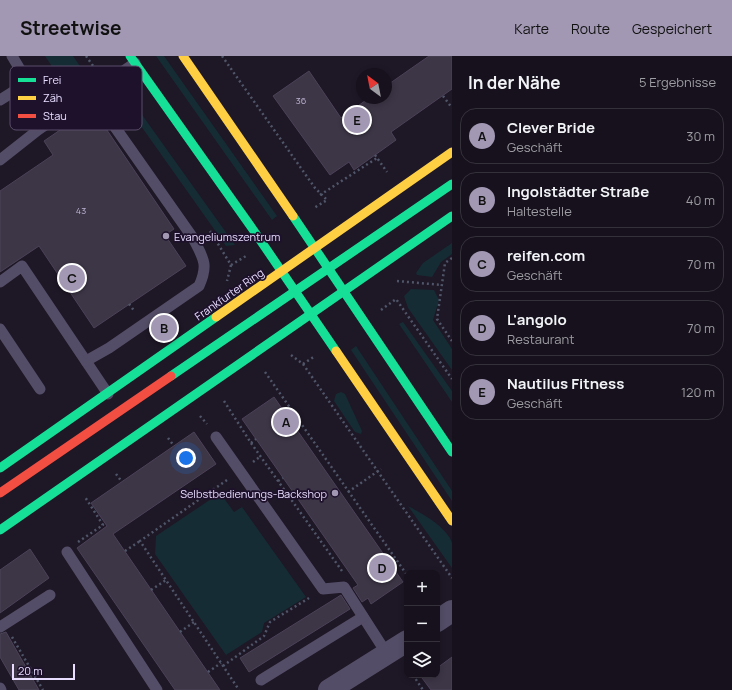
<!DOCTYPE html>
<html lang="de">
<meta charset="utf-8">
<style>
:root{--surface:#16111c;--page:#1f1a25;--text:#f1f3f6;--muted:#9e9da3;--line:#35313b;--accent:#a298b3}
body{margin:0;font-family:Manrope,sans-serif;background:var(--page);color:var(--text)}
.controls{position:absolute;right:12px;bottom:12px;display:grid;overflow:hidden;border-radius:8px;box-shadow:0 2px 6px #0003}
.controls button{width:36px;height:36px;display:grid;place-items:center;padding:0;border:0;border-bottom:1px solid var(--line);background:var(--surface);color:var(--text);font:20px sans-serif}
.compass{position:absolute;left:356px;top:12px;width:36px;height:36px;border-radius:50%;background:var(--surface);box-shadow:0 2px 6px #0003;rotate:328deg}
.scale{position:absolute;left:12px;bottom:10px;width:63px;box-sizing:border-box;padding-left:4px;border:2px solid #e9ddff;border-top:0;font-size:11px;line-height:14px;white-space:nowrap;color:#e9ddff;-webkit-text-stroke:3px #1d112c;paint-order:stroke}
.you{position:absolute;left:186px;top:402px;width:14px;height:14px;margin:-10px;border:3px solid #fff;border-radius:50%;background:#1a73e8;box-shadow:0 0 0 6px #1a73e833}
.badge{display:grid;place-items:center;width:26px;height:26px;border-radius:50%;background:var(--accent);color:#111;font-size:13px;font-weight:700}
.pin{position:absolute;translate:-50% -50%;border:2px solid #fff;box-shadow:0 1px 4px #0006}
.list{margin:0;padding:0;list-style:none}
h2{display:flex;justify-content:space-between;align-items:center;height:52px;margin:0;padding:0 16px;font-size:17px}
h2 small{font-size:13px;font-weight:400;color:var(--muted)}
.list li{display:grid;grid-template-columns:26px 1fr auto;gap:12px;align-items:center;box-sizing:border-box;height:56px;margin:0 8px 8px;padding:0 8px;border:1px solid var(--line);border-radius:16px}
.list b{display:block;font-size:15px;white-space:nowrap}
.list p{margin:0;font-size:13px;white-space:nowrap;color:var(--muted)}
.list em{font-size:13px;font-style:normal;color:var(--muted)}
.icon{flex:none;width:22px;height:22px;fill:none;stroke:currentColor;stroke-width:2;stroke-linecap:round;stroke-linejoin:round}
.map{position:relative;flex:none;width:452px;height:634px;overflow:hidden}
header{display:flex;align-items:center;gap:24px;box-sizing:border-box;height:56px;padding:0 20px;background:var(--accent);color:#111}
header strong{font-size:19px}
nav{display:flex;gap:22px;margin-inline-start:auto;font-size:14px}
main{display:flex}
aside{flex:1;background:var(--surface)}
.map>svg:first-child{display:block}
.green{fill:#152c34}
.building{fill:#3d3647;stroke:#4c4258}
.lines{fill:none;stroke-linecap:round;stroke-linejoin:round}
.path{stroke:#505669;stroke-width:2.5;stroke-dasharray:2 3;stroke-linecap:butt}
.lane{stroke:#544d67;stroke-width:11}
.street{stroke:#544d67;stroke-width:22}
.fast{stroke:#16e098;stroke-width:9}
.slow{stroke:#ffcf43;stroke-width:9}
.jam{stroke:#f24e42;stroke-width:9}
.poi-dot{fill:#a298b3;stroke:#1d112c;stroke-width:1.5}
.labels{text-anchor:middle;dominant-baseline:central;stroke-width:3.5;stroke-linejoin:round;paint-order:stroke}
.number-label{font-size:9px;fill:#beb3d1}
.poi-label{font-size:11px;fill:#e9ddff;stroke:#1d112c;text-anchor:start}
.street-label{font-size:11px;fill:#e9ddff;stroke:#1d112c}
.key{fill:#1d112c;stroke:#5a4e6b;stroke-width:1}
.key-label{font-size:11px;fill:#e9ddff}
</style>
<header>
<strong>Streetwise</strong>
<nav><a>Karte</a><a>Route</a><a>Gespeichert</a></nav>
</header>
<main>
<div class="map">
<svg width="452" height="634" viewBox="0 0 452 634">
<rect width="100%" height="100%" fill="#1e1726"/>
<g class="green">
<polygon points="45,0 73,0 82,13 61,24"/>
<polygon points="156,0 164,0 277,160 272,164"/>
<polygon points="119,39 130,42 235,189 226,190"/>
<polygon points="452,187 452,198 441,206 432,221 417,219 416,217 423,207"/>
<polygon points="411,233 434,234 439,244 433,264 452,293 452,314 408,252 404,240"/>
<polygon points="403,266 452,335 452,346 399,268"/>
<polygon points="356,290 452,435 452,445 351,294"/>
<polygon points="341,336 345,338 362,375 361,378 355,376 334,345 336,338"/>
<polygon points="220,437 234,456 242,451 306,541 264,567 262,576 226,599 155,498 156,480"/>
<path d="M408 450C421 457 447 471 452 487 452 494 452 505 452 512Z"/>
</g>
<g class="building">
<polygon points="429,0 452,0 452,33 391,76 396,84 354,114 349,106 330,119 273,40 309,15 341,62 369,42 386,42 386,30"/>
<polygon points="92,52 174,173 165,179 186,210 94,272 39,190 0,216 0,135 53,99 44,85"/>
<polygon points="274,341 403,526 371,548 368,542 362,546 353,532 358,529 242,363"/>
<polygon points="194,376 216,408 113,478 220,634 175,634 77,492 107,470 91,447"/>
<polygon points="30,493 49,522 0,557 0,514"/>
<polygon points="341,539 350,553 249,616 240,602"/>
<polygon points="6,576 39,634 19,634 0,601 0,578"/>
<polygon points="452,601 452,634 431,634 422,622 426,619 437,619 437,612"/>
</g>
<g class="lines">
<g class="path">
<polyline points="86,0 96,14"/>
<polyline points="222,0 315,132 327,144 314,152"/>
<polyline points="443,40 452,52"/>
<polyline points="375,99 387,116"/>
<polyline points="320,139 377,102"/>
<polyline points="210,175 231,209 227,225"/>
<polyline points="452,202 445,207 437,263 452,285"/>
<polyline points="231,209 246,200"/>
<polyline points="397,225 442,229"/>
<polyline points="129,248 135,256"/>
<polyline points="381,254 396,243 452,323"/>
<polyline points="291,299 303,308 452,522"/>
<polyline points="303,308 315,300"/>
<polyline points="265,316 407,519"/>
<polyline points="224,345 251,387 342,515"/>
<polyline points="200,360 207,368"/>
<polyline points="168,382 174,390"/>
<polyline points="251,387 256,383"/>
<polyline points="253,406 261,400"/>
<polyline points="116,418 122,426"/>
<polyline points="227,424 140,485 239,634"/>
<polyline points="278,425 283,422"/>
<polyline points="348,436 381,413"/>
<polyline points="78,486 103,469 85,441"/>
<polyline points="125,495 140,485"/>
<polyline points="151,534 166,524"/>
<polyline points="180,576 194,566"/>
<polyline points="12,581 43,634"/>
<polyline points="223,610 264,580 270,566 309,542"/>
<polyline points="208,616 221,607"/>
<polyline points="413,619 423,634"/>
</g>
<g class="lane">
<polyline points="0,44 16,34 21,15 12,0"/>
<polyline points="0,104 38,74 135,7"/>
<polyline points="0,226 22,210 108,338"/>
<polyline points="0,273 40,333"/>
<path d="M86 305 109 292 199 230C209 208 203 202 193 182L91 37"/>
<polyline points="216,381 323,533 344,531 387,598"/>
<polyline points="67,496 157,634"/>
<polyline points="0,571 50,539"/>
<polyline points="261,624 363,561"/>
<polyline points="0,632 1,634"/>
</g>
<g class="street">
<polyline points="437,565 452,555"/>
<polyline points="329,634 407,585"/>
</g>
<g class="fast">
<polyline points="130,0 254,175 336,295"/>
<polyline points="293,160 452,396"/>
<polyline points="171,320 452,128"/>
<polyline points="0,412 216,261"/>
<polyline points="0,474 452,160"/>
</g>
<g class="slow">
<polyline points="183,0 293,160"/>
<polyline points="216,261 452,96"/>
<polyline points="336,295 452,465"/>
</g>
<polyline class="jam" points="0,437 171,320"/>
</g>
<g class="poi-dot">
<circle cx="166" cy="180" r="4"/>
<circle cx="335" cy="437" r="4"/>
</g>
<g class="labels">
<g class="number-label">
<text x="301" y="44">36</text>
<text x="81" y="154">43</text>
</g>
<g class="poi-label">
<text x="174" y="180">Evangeliumszentrum</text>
<text x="327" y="437" text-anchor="end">Selbstbedienungs-Backshop</text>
</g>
<g class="street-label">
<text transform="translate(229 238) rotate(-35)">Frankfurter Ring</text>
</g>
</g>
<rect x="10" y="10" width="132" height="64" rx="6" class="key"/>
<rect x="18" y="22" width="18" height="4" fill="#16e098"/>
<rect x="18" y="40" width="18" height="4" fill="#ffcf43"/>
<rect x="18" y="58" width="18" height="4" fill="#f24e42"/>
<g class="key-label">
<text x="43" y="28">Frei</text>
<text x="43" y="46">Zäh</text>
<text x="43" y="64">Stau</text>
</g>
</svg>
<div class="controls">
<button>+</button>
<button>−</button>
<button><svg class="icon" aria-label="layers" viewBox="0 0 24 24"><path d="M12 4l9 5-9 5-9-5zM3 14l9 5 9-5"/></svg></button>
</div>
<svg class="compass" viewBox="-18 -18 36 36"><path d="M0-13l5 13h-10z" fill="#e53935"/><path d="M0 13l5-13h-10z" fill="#9e9da3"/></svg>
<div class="scale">20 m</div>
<div class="you"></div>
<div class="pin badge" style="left:286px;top:366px">A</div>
<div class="pin badge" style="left:164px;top:272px">B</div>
<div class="pin badge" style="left:72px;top:222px">C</div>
<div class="pin badge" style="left:382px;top:512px">D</div>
<div class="pin badge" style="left:357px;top:64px">E</div>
</div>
<aside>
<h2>In der Nähe<small>5 Ergebnisse</small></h2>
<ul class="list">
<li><span class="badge">A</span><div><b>Clever Bride</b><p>Geschäft</p></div><em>30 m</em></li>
<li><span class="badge">B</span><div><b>Ingolstädter Straße</b><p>Haltestelle</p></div><em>40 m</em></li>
<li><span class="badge">C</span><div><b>reifen.com</b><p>Geschäft</p></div><em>70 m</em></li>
<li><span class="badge">D</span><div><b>L'angolo</b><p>Restaurant</p></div><em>70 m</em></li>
<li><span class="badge">E</span><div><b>Nautilus Fitness</b><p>Geschäft</p></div><em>120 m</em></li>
</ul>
</aside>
</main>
